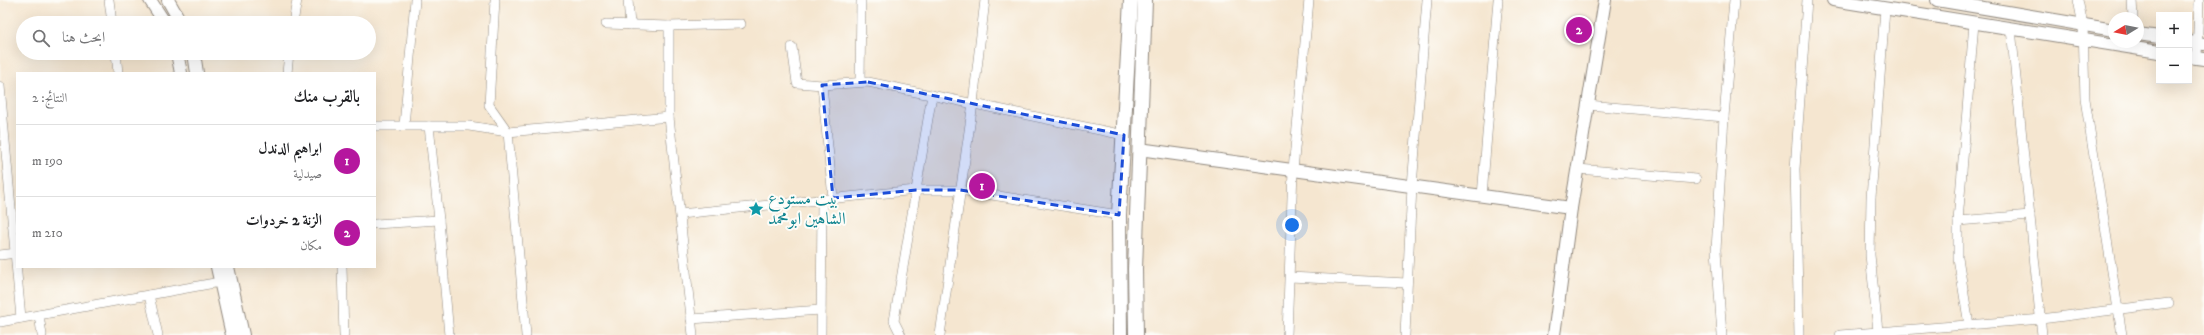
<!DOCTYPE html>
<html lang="ar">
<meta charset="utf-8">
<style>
:root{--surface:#fff;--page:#f2f2f2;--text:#202124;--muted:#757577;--line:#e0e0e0;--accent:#b5179e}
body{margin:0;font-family:"IM FELL DW Pica",Amiri,serif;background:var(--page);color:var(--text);direction:rtl}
.controls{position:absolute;right:12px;top:12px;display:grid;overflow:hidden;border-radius:0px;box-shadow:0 4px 16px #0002}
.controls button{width:36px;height:36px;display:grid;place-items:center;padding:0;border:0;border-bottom:1px solid var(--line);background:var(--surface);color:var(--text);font:20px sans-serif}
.compass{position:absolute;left:2108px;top:12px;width:36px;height:36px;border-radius:50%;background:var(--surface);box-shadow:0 4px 16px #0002;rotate:260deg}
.you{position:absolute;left:1292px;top:225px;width:14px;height:14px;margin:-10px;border:3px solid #fff;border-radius:50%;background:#1a73e8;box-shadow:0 0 0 6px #1a73e833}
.badge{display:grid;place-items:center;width:26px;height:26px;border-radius:50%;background:var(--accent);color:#fff;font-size:13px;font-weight:700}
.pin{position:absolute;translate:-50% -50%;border:2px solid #fff;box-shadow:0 1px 4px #0006}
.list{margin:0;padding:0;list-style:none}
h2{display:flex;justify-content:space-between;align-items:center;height:52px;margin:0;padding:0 16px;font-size:17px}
h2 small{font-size:13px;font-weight:400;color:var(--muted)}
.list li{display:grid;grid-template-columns:26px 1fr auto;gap:12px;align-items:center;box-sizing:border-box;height:72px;padding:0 16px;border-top:1px solid var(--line)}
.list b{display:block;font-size:15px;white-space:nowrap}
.list p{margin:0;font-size:13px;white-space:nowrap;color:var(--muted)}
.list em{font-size:13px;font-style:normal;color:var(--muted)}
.icon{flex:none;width:22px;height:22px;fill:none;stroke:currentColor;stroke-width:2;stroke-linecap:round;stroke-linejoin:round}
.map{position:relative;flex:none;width:2204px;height:335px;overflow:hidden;direction:ltr}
.search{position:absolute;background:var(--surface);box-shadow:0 4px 16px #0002;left:16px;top:16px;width:360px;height:44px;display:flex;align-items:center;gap:10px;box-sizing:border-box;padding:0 14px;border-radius:22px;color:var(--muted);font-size:15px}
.panel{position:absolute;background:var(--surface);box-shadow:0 4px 16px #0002;left:16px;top:72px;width:360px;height:196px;border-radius:0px;direction:rtl}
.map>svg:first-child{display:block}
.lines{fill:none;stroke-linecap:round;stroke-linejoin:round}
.street-casing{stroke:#90887e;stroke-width:10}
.secondary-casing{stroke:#90887e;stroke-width:14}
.primary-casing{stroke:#90887e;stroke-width:16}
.street{stroke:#fff;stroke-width:9}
.secondary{stroke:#fff;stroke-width:12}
.primary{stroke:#fff;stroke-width:14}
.marked{fill:#1d4ed8;fill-opacity:0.2;stroke:#1d4ed8;stroke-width:3;stroke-dasharray:8 5;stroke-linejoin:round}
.labels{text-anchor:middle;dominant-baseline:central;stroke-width:4;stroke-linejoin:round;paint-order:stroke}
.culture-label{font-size:17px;fill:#0d838f;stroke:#fdfcf7;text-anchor:start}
</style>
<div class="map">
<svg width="2204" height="335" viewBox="0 0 2204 335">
<rect width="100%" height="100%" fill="#fdfcf7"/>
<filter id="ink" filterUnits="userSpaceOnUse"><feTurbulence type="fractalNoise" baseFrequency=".025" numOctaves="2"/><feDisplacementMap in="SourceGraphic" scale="8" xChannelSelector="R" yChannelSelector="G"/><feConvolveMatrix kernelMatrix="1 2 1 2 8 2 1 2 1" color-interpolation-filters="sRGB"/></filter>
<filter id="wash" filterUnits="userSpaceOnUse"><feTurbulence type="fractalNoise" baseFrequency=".012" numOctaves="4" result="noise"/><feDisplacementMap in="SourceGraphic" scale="16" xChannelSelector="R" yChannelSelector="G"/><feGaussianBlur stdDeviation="0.9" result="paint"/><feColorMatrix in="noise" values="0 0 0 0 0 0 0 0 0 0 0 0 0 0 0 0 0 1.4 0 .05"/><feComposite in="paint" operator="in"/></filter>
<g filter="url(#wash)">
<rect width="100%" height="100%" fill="#f5e6d0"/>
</g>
<g filter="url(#ink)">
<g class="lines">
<defs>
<g id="street">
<polyline points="109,0 112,23"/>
<polyline points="495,0 489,105 508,132 526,335"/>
<polyline points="628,0 630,25"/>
<polyline points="2078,0 2083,25 2085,99 2122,335"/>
<polyline points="2132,0 2133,18"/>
<polyline points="293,23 297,0"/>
<polyline points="606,24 669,26 741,24"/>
<polyline points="669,26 669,117 693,335"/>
<polyline points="2011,29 2042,335"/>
<polyline points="792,47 797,83 822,85 833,198"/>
<polyline points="116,53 118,73"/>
<polyline points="2197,58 2199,0"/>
<polyline points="287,73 289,53"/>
<polyline points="860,82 861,0"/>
<polyline points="822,85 868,82 1124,135"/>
<polyline points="0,86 21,318"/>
<polyline points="1588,105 1724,117"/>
<polyline points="375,126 469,126 508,132 669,117"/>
<polyline points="404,126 415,0"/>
<polyline points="429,126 439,220 449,335"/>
<polyline points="1578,169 1696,179"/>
<polyline points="1482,196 1498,0"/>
<polyline points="680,214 916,190 960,190 1119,215"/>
<polyline points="1958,221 2030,215"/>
<polyline points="375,224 439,220"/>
<polyline points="0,255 17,253"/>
<polyline points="342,267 344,335"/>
<polyline points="1290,277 1407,283"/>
<polyline points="149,295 158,335"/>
<polyline points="39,315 42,335"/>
<polyline points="691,319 821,310"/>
<polyline points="0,322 220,282"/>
<polyline points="1969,325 1958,258 1958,221 1974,23"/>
<polyline points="1878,331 1870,255 1871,198 1885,9"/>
<polyline points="821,335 822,199"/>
<polyline points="901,335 894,321 932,95"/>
<polyline points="940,335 973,103 985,0"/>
<polyline points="1287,335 1293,170 1309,0"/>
<polyline points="1405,335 1412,186 1427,0"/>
<polyline points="1722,335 1716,250 1724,117 1734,0"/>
<polyline points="1799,335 1795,169 1807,0"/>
<polyline points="1840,335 2041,319 2169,303"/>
</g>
<g id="secondary">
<polyline points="150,0 165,23"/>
<polyline points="168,0 181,23"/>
<polyline points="1833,0 2159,52"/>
<polyline points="1937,0 2114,30"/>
<polyline points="2138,34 2159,37"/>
<polyline points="2189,42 2204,44"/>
<polyline points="177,53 181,73"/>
<polyline points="194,53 197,73"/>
<polyline points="2189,57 2204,59"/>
<polyline points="1139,149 1571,208"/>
<polyline points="217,267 232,335"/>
<polyline points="228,267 243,335"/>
<polyline points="1554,335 1571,208 1605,0"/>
</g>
<g id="primary">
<polyline points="1120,335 1119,215 1131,0"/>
<polyline points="1136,335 1135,269 1145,0"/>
</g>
</defs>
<use href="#street" class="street-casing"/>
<use href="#secondary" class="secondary-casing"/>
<use href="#primary" class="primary-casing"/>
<use href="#street" class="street"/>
<use href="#secondary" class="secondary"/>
<use href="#primary" class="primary"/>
</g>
</g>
<path class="marked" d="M868 82 1124 135 1119 215 960 190H916L833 198 822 85Z"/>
<defs>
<symbol id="sight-bare" viewBox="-9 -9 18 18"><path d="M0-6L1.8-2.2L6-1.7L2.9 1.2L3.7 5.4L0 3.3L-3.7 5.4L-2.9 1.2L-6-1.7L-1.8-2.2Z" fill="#0f9aa8" stroke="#fdfcf7" stroke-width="2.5" paint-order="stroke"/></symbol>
</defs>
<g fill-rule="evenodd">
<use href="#sight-bare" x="745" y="198" width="22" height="22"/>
</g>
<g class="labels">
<g class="culture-label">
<text x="768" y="199">بيت مستودع<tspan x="768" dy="20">الشاهين ابومحمد</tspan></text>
</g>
</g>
</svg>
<div class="controls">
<button>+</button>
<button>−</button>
</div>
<svg class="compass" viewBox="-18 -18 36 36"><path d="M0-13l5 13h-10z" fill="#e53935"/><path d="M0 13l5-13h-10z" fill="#757577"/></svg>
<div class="you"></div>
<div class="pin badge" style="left:982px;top:186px">1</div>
<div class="pin badge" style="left:1579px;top:30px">2</div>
<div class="search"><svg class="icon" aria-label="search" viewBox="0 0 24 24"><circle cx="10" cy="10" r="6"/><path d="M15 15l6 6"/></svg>ابحث هنا</div>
<section class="panel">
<h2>بالقرب منك<small>النتائج: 2</small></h2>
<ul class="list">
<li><span class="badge">1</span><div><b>ابراهيم الدندل</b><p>صيدلية</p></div><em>190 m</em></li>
<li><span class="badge">2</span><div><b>الزنة 2 خردوات</b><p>مكان</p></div><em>210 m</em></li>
</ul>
</section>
</div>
